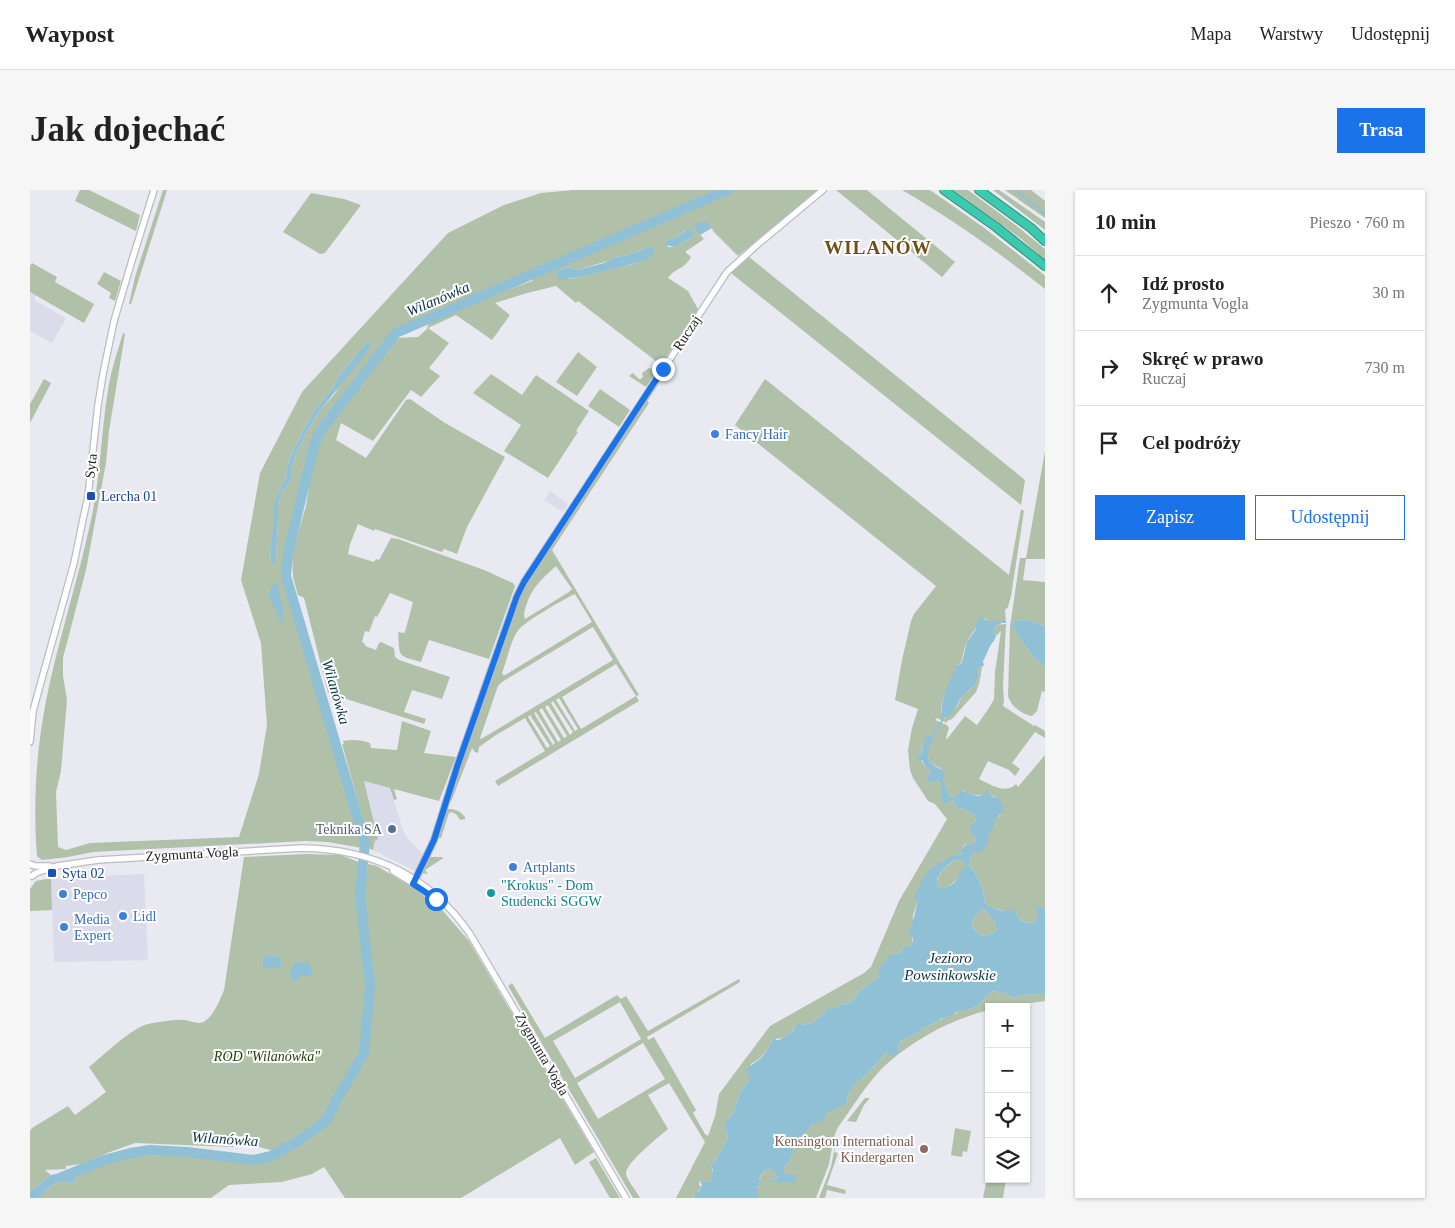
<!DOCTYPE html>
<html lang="pl">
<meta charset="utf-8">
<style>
:root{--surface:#fff;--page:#f6f6f6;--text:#222;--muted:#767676;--line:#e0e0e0;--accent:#1a73e8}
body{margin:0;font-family:Georgia,serif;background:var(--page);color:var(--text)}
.controls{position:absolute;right:15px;bottom:15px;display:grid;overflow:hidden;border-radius:0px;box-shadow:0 1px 4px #0004}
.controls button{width:45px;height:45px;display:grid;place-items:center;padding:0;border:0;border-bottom:1px solid var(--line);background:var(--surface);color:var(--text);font:25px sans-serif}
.stop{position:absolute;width:15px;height:15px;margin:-11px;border:4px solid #1a73e8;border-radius:50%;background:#fff}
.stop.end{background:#1a73e8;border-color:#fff;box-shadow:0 1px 5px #0008}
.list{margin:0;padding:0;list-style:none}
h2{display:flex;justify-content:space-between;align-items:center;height:65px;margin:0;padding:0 20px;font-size:21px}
h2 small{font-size:16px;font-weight:400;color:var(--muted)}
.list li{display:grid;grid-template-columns:32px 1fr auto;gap:15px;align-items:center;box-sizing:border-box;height:75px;padding:0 20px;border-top:1px solid var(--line)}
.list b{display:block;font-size:19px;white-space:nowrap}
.list p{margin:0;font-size:16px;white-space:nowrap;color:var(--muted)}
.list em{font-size:16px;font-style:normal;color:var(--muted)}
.actions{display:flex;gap:10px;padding:15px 20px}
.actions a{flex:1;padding:11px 0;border:1px solid var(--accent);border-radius:0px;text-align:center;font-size:18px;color:var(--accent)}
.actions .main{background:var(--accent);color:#fff}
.icon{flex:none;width:28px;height:28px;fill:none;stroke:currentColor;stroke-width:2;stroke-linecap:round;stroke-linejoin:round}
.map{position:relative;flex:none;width:1015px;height:1008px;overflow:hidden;border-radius:0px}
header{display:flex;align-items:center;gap:30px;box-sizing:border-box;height:70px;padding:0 25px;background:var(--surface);border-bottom:1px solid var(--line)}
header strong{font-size:24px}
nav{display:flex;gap:28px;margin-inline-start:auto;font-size:18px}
.intro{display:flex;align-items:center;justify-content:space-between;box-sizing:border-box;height:120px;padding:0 30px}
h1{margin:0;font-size:35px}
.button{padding:12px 22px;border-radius:0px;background:var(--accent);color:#fff;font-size:18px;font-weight:700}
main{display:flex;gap:30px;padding:0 30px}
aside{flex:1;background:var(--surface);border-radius:0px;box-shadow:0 1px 4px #0004}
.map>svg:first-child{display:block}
.built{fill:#dbdceb}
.green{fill:#b1c0a9;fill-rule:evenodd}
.water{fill:#90c0d5;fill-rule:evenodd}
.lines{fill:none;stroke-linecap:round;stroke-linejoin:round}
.stream{stroke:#90c0d5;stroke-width:2}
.river{stroke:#90c0d5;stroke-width:10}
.tertiary-casing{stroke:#bbbcc4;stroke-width:8}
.motorway-casing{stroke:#308d7c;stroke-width:10}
.tertiary{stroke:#fff;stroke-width:5.5}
.motorway{stroke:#3bcaae;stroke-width:8}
.route{stroke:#1a73e8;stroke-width:6}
.shop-dot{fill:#3f7fe0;stroke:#fff;stroke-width:2}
.transit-dot{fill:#1a4fb4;stroke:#fff;stroke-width:2}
.service-dot{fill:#5c6f8a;stroke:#fff;stroke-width:2}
.culture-dot{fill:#0f9aa8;stroke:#fff;stroke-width:2}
.education-dot{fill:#8d6e63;stroke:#fff;stroke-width:2}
.labels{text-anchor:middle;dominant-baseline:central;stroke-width:4;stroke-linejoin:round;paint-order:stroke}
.street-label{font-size:14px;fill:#1d1d20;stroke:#fff}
.shop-label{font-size:14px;fill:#366cbe;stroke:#fff;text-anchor:start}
.transit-label{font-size:14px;fill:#164399;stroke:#fff;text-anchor:start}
.service-label{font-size:14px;fill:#4e5e75;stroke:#fff;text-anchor:end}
.culture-label{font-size:14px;fill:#0d838f;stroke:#fff;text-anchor:start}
.park-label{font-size:14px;font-style:italic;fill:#213f08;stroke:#fff}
.education-label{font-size:14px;fill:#785e54;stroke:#fff;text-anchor:end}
.water-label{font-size:15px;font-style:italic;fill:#083444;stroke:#fff}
.district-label{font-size:19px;font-weight:bold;letter-spacing:1px;fill:#6e501a;stroke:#fff}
</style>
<header>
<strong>Waypost</strong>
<nav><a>Mapa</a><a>Warstwy</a><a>Udostępnij</a></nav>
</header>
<div class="intro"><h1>Jak dojechać</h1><a class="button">Trasa</a></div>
<main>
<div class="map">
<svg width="1015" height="1008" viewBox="0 0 1015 1008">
<rect width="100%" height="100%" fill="#e9e9f1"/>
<g class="built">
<polygon points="0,102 6,105 4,110 36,128 22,153 0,141"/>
<polygon points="520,301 538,314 533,322 514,310"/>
<polygon points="334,591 360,598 373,640 377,648 391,662 393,666 385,681 343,660 345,651 348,649"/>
<polygon points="114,684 118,770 24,772 21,688"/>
</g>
<g class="green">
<polygon points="50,0 59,0 110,25 106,41 45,11"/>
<polygon points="133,0 137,0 101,114 99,114 105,87"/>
<path d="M543 0H788L708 66 684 42 679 34 664 38 674 49 655 62 661 67C653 81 647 76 638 88L658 101 668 119 631 175 548 111 546 113 526 96 497 103 465 113 480 125 462 150 426 125 398 138 419 153 399 178 410 186 391 207 381 200 343 251 311 233 306 250 336 268 376 210 380 209 415 233 475 267 437 337 427 364 414 359 412 362 345 339 344 341 328 334 320 354 318 364 344 372 346 369 349 370 361 348 368 349 454 380 483 393 485 396 459 469 399 450 391 472C366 465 370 467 368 442L374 443 375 442 383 412 360 403 347 427 345 426 339 442 335 441 332 452 335 454V456L346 460 349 453 351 452 364 458 365 467 369 470 420 487 412 509 382 500 374 522 396 529 394 534 298 503 274 408 268 405 263 387 262 363 276 316 281 284 291 245 366 148 388 147 397 139 398 135 404 129 427 119 426 115 365 142 352 155 286 242 256 361 255 390 332 658 298 652 275 651 63 662 38 667 12 670 7 666C3 614 6 562 16 511 28 450 48 391 61 330 71 285 71 239 79 194 82 177 88 160 93 143L95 144 79 241 76 273 56 380 33 468V486L37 510 31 581 26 602 28 657 36 660 60 653 209 647 229 584 237 535 231 453 211 390 230 283 272 202 418 43 474 15 511 3ZM656 40 663 47 645 57H638L635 51 647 47ZM618 57 621 67 601 75 539 89 530 79 540 77 546 80 578 71 585 67 599 65ZM539 66 543 69 507 85 502 91 465 105 463 99ZM337 152 304 205 291 219 275 245 265 267 261 280V290L252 302 248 314V328L246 369 243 374H241L240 360 249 301 255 290 259 270 274 239 284 221 304 197 307 189 317 176Z"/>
<polygon points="806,0 837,0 925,72 912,87"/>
<path d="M872 0H900L953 37 1012 83 1015 86V99C970 63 922 29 872 0Z"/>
<polygon points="923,0 938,0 988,37 1015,59 1015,70 990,48"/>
<polygon points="963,0 969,0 1015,32 1015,40"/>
<polygon points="975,0 1001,0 1015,11 1015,28"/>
<polygon points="281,3 314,9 331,15 295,63 290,64 253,42"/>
<polygon points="719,67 995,290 991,315 701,83"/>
<polygon points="2,73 27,87 25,92 64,114 54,133 0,102 0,76"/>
<polygon points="74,82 91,91 85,111 79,108 81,103 67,94"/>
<polygon points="548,162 567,177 547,206 526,192"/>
<polygon points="619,178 624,179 626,183 616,197 599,186 603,183 609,189 611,189 613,187 612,183"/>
<polygon points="461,184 492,205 506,185 559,221 546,241 548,242 518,288 474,261 491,235 443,203"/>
<polygon points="14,189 21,193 0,233 0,214"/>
<path d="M735 189 979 385 991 319 994 321 981 406 978 417 975 420 976 432 959 431 954 428C946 438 937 448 934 461 932 467 933 471 928 476L926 474C925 491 904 512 914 529 918 525 923 522 926 518 928 515 930 510 932 507 942 496 950 495 948 478L952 477 949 494 946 502 922 529 917 531V533L907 528 905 530 917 535 919 538 916 548 917 549 935 526 947 535 959 518 964 509 965 482 971 441 966 446 964 442 966 435 976 434 973 497 974 510 973 516 1004 536 1005 535 1015 541V548L1005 542 982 573 990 579 985 586 979 580 958 571 949 589C960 594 975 605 986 594L988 597 1015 565V719L1010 718 1006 719 1008 722V728L1003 733C995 732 986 731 986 722L982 720 979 722 961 718 955 713 953 699 944 681 940 677 939 673 944 661 957 648 965 628 970 626 973 617C962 595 950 612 934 601L924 608 921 607 917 604V598L913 594 911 578C893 572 902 567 893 555L891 564 888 565 896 578 900 580 899 593 908 590 913 600 911 604 916 613 923 610 927 618C934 617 944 623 946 630L941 635 946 648 945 652 940 655 936 654 931 659 933 663 925 665 888 711 883 725 882 754 868 764 849 787 829 801 824 810 819 813 810 815 804 819H796C790 829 783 834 772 835L770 833C763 841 753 851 742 849 739 861 731 868 721 874L719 891 710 902 704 922 699 928 696 939 698 947 690 963 686 967 687 971 683 974 680 973C684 981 683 984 680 992H676L670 990 669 995 672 997 663 1007V1008H646L675 952 639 893 618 905 638 939C630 946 594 974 596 984 597 990 607 1002 610 1008H603L478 796 482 793 515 848 587 805 591 809 596 806 618 841 709 789 710 792 617 847 618 850 624 847 666 920 663 923 675 944 678 946 685 926 689 904 740 836 834 783 841 777 869 711 917 629 905 614 898 611 883 588 880 580 878 560 882 538 888 519 865 510 872 470 881 431 884 424 906 396 705 235ZM590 812 611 849 545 888 523 851ZM613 853 635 889 568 929 547 893Z"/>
<polygon points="570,199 600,220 589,237 558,216"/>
<path d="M617 210 619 213 522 360 609 505 606 506 609 511 468 596 465 591 515 561 495 528 466 545 449 557 448 563 445 562 442 558 421 612 420 609 426 586 488 407 497 391ZM526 376 542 399 539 402 495 429C493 423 495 419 497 413 504 395 512 389 526 376ZM545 404 562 432 475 485H473L472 483C477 470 481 449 489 439 498 430 532 410 545 404ZM563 437 583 470 451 549 450 548 468 496 472 492ZM586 474 606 506 551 539 532 507ZM529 508 548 539 545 541 526 510ZM523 511 543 542 540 545 521 513ZM518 515 537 546 534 548 515 517ZM512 518 531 550 528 552 509 520ZM506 522 525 553 523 555 504 523ZM500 525 520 556 517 558 498 527Z"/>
<path d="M1015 261V369H996L993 390 1015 392V436L997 430 985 431C984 444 1004 470 1015 476V502L1012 501 1007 521 1002 526C992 524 981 517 978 506L980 437 990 368H996Z"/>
<path d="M372 531 401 541 394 563 426 567 409 611 364 599 367 609 364 610 360 598 334 591 348 649 345 651 343 660 338 658 335 637 312 554H314L313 551C322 549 332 550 340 553L341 558 367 560Z"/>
<path d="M418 619C426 619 430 621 435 627V629L430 630 426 624 421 622 419 623 411 648H409L407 647 416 620Z"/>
<path d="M277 664 311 665 331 673 328 707 334 752 339 749 334 706 338 674 347 676 370 690 380 695 413 721 439 751 564 962 545 975 530 948 431 1008H315L294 977 282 984 252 992 199 995 181 1008H9C17 999 23 991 36 991L39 994 46 992 44 985 73 973 105 964 137 963 141 965C178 967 218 978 254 965L253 963 288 940 301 927 302 921 319 897 312 896C305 906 301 918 294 928 283 942 259 954 244 961L229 957 218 948 205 945 203 957 105 953 80 962 51 974 36 976V979L15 980 21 985 14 990 0 1002V941L2 938 38 916 45 925 76 902 59 877C73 866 98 841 115 835 121 833 147 829 154 830 158 830 164 833 169 833 181 833 190 810 194 800L214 667Z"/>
<polygon points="399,667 413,667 412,669 395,680 398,684 392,683"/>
<path d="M927 669H930L937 675C929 686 924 697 909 699 901 687 919 674 927 669Z"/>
<polygon points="21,688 22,720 0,721 0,699 6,691"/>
<path d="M954 719 964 731 967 740 961 744 953 746C946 742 942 739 942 731L947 724Z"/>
<path d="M963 801 977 804 984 808 990 805 1015 804V811L973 817H959V820C923 829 888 847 859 872 840 888 822 918 807 939L804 947 799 974 786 1008H727V997L732 994 729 990 734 981 739 979 743 981 748 987 747 989 744 988 742 992H766L754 982V978L760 971 765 953 772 947 783 934 787 932 798 919 806 917 817 911 818 905 827 890 833 888 855 864 858 863 869 862 868 856 871 851 886 844 893 838 909 831 919 824H926L928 820H938L949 815 956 806Z"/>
<polygon points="835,908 840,908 834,915 826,932 817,931"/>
<polygon points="925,938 941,941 937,962 933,961 932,967 921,965"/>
<polygon points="805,955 806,955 804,962 808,963 797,995 816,1000 815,1004 797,1000 795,1008 789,1008 801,977"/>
<polygon points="566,968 590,1008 580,1008 559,972"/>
<polygon points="959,978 959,989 976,989 973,1008 953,1008"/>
</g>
<g class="water">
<polygon points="674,31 679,34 682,38 670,45 664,38 664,36"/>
<polygon points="658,39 664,43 663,47 645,57 635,55 635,51 647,47"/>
<path d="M618 57 623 58C623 61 624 63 622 66 615 74 545 88 531 90L528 88 526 82 530 79 540 77 546 80 574 73 585 67 599 65Z"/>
<polygon points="341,151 340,157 328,174 291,219 275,245 265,267 261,280 261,290 252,302 248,314 248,328 246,369 244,374 241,374 240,360 244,331 244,316 249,301 255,290 259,270 274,239 284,221 304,197 307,189 317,176 337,152"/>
<polygon points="246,393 252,414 254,434 249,429 239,405 241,396"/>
<path d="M950 427 959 431H970L971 434 966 435 964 442 966 446 964 451C959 455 957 465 953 471L954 475 952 477 948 478C950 496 941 496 931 508 927 513 926 521 920 525 918 527 916 527 913 529 908 514 918 494 925 480V475H929L932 472 937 452 946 439V435Z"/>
<path d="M997 430 1015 436V476C1004 470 984 444 984 431Z"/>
<path d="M902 545 904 547C900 556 892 569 905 576 909 578 911 579 915 583 911 592 913 590 917 599 919 605 917 606 924 608L931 601C940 602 950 612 957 600L959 601 958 604 966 608 968 606 971 609 970 610 974 617C973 623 970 625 965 629L964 637 957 648 959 651 951 663 944 661 939 673 940 677 944 681 953 699 955 713C963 720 975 723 985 719 988 731 991 732 1003 733 1010 727 1007 724 1005 716H1008L1015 719V804L990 805 984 808 977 804 963 801 956 806 949 815 938 820H928L924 825 919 824 917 828H912L909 831 893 838 886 844 871 851 868 856 869 862 863 866 858 863 855 864 833 888 827 891 818 905 817 911 813 916 807 917 805 919 801 922 798 919 796 926 791 932 783 934 772 947 765 953 760 971 754 978V982L758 985 765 984 766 993 742 992 741 991 743 988 747 989 748 987 743 981 739 979 734 981 729 989 732 994 727 997V1008H663L665 1004 669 1001 672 997 670 990 676 992H680L683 980 680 973 683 974 687 971 686 967 690 963 698 947 695 935 699 928 704 922 710 902 719 891V886L716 881C721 874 725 873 731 868 737 862 740 855 743 847H745L746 850H749L764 840 767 834 770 833 772 835C783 834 790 829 796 819H804L810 815 819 813 824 810 829 801 849 787 848 780 861 765 868 764 873 760 874 756 877 757 882 754 883 748 879 743C883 732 885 722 888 711L884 708 894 686 901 678 925 665 933 663 931 659 937 654 940 655 945 652 946 648 940 641 941 635 946 630C944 623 934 617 927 618L923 610 915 614 911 609C911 601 913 598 908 590L899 593 896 589 900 583V580L896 578 892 570 888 571 887 565 891 564 895 548ZM927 669H930L936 675 934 679 930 681C928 692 920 698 909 698 901 687 918 674 927 669ZM954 719 964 731 967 740 961 744 953 746C946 742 942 739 942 731L947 724Z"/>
<polygon points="237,765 249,767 251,772 250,778 233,778 233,768"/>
<polygon points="265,772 279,773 283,784 279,787 277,786 270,786 268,790 264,791 260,786 261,780"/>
<path d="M43 980 46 992 39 994 36 991C23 991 17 999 9 1008H0V1002L14 990 21 985Z"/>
</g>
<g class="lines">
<g class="stream">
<polyline points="985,0 1015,24"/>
<polyline points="952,44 953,42"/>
<polyline points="971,432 975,432"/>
<polyline points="981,434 984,435"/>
<polyline points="903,546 913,529"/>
</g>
<polyline class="river" points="32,987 74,970 100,963 120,960 157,962 223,970 241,966 267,952 296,931 307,909 334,863 340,796 330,704 335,653 256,386 258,363 284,256 289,243 366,143 698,0"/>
<defs>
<g id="tertiary">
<polyline points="0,552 3,521 44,373 53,329 58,306 68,215 73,184 84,131 103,67 124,0"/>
<polyline points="0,674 5,676 20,676"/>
<polyline points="363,681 389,697 408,711"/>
<path d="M2 686 6 683 27 676 68 670 272 658C342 659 400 686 440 744L596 1008"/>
<polyline points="383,694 404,650 428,574 487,406 494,392 697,82 727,55 793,0"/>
</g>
<g id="motorway">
<polyline points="914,0 966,37 1015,76"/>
<polyline points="949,0 1001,38 1015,51"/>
</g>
</defs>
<use href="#tertiary" class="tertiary-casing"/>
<use href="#motorway" class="motorway-casing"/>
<use href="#tertiary" class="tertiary"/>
<use href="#motorway" class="motorway"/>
</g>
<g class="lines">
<polyline class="route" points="406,709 383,694 404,650 428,574 487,406 494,392 633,179"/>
</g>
<g class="shop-dot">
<circle cx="685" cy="244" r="5"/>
<circle cx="483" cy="677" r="5"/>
<circle cx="33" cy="704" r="5"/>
<circle cx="93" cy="726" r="5"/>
<circle cx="34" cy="737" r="5"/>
</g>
<g class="transit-dot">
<rect x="56" y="301" width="10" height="10" rx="2.5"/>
<rect x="17" y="678" width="10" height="10" rx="2.5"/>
</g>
<circle class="service-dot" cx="362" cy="639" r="5"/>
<circle class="culture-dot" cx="461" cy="703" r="5"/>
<circle class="education-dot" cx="894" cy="959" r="5"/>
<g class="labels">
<g class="street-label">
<text transform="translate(657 143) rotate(-57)">Ruczaj</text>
<text transform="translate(61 276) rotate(-84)">Syta</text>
<text transform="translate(162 664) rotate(-3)">Zygmunta Vogla</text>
<text transform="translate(512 864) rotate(60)">Zygmunta Vogla</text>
</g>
<g class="shop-label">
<text x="695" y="244">Fancy Hair</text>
<text x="493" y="677">Artplants</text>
<text x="43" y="704">Pepco</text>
<text x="103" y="726">Lidl</text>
<text x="44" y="729">Media<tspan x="44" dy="16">Expert</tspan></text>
</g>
<g class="transit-label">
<text x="71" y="306">Lercha 01</text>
<text x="32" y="683">Syta 02</text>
</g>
<g class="service-label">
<text x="352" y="639">Teknika SA</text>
</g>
<g class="culture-label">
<text x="471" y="695">"Krokus" - Dom<tspan x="471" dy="16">Studencki SGGW</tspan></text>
</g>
<g class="park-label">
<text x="237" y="866">ROD "Wilanówka"</text>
</g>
<g class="education-label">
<text x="884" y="951">Kensington International<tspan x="884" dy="16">Kindergarten</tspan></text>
</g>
<g class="water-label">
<text transform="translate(408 109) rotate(-23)">Wilanówka</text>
<text transform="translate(306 502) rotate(74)">Wilanówka</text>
<text x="920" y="768">Jezioro<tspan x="920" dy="17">Powsinkowskie</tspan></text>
<text transform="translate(195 949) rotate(4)">Wilanówka</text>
</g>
<g class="district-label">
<text x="848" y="57">WILANÓW</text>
</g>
</g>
</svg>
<div class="controls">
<button>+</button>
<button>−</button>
<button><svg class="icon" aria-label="locate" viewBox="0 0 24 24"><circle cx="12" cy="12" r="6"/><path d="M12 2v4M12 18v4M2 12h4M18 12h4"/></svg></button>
<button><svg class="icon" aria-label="layers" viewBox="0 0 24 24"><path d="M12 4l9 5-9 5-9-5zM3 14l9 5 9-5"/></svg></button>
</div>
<div class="stop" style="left:406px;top:709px"></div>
<div class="stop end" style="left:633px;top:179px"></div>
</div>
<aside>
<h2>10 min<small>Pieszo · 760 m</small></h2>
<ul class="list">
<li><svg class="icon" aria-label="ahead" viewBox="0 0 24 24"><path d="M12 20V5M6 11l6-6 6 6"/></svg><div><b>Idź prosto</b><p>Zygmunta Vogla</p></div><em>30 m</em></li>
<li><svg class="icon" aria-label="right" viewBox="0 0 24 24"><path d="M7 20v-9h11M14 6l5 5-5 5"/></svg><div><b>Skręć w prawo</b><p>Ruczaj</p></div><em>730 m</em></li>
<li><svg class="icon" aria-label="arrive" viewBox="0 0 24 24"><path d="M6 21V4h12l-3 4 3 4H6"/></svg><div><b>Cel podróży</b></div></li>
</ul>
<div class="actions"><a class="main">Zapisz</a><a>Udostępnij</a></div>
</aside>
</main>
